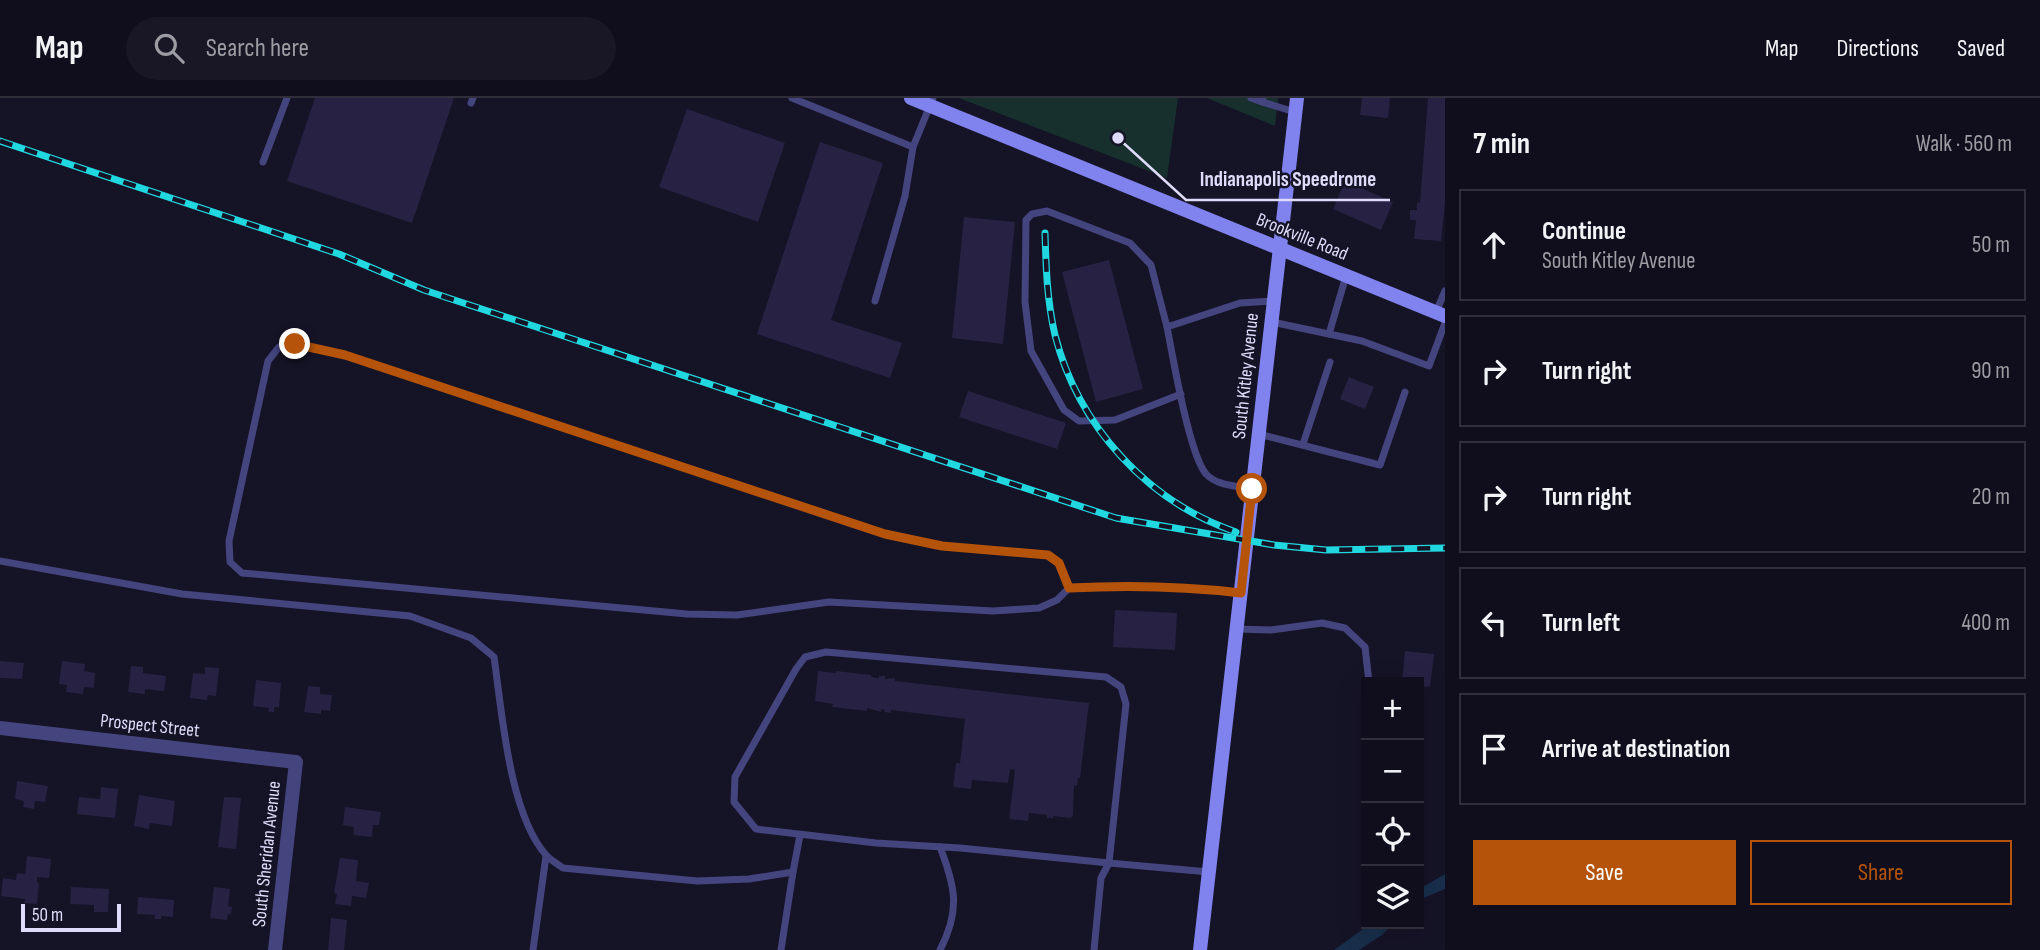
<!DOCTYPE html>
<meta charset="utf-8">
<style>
:root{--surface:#100e1c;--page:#191725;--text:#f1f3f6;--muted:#9c9ca3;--line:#302e3b;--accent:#b45309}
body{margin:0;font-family:"Sofia Sans Condensed",sans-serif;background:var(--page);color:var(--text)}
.controls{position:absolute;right:21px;bottom:21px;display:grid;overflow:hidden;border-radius:0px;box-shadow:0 7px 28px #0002}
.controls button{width:63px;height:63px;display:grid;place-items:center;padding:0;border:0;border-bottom:2px solid var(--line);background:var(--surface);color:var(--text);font:35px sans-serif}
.scale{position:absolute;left:21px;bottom:18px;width:100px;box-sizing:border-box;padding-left:7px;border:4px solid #dedcfa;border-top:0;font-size:19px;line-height:24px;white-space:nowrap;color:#dedcfa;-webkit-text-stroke:5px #151326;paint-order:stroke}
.stop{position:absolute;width:21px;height:21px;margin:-16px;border:5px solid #b45309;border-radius:50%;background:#fff}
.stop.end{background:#b45309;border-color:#fff;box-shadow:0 2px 7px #0008}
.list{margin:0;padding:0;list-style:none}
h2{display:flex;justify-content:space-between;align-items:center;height:91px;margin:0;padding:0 28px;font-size:30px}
h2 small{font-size:23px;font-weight:400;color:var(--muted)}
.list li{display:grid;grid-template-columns:46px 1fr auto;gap:21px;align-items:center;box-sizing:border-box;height:112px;margin:0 14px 14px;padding:0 14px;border:2px solid var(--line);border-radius:0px}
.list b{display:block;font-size:26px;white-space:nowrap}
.list p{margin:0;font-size:23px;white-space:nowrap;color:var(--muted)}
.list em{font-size:23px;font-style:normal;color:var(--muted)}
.actions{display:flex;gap:14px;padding:21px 28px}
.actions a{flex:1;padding:16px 0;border:2px solid var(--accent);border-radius:0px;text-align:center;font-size:24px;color:var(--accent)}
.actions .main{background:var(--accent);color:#fff}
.icon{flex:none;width:38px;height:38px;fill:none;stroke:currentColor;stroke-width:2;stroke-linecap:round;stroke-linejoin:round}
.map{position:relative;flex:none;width:1445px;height:852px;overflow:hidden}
header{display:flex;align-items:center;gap:42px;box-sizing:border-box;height:98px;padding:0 35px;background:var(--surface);border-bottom:2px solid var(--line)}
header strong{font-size:33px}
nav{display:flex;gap:38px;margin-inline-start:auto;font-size:24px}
.search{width:490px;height:63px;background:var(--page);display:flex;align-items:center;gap:18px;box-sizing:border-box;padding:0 24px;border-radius:38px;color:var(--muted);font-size:26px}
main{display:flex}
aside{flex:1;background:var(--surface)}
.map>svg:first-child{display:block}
.green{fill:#172f2d}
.water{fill:#182e4a}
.building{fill:#272144}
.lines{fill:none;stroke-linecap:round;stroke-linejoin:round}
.lane{stroke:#44457f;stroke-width:7}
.street{stroke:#44457f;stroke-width:14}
.secondary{stroke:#8082ee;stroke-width:14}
.rail-casing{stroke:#21d8e1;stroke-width:7}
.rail{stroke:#151326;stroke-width:4.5;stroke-dasharray:13;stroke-linecap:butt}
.route{stroke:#b45309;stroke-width:9}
.labels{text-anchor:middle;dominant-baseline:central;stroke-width:5;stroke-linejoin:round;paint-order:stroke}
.street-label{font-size:19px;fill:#dedcfa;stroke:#151326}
.leader{fill:none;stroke:#dedcfa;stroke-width:2.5}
.callout-dot{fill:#dedcfa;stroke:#151326;stroke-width:2.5}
.callout-label{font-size:21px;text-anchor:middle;font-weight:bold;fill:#dedcfa;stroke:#151326;stroke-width:5;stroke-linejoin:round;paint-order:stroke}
</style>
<header>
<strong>Map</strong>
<div class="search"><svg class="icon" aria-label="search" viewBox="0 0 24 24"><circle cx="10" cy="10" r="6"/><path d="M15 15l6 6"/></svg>Search here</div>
<nav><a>Map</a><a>Directions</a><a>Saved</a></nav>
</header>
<main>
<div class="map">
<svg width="1445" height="852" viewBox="0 0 1445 852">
<rect width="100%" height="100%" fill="#151326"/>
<g class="green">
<polygon points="959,0 1178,0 1167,80"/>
<polygon points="1207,0 1278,0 1275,28"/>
</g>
<g class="water">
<polygon points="1445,776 1445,791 1419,802 1419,791"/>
<polygon points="1370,826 1393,826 1382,837 1359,852 1334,852"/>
</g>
<g class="building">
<polygon points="315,0 454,0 412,125 287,83"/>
<polygon points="1362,0 1390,0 1388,20 1360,17"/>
<polygon points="1428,0 1445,0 1445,105 1441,143 1414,141 1416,122 1410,122 1410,112 1417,112 1417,104 1420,105"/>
<polygon points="687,11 785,45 758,124 659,89"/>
<polygon points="820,44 883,65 831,222 902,245 890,280 757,236"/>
<polygon points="1345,83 1393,104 1381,132 1333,111"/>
<polygon points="964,119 1015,124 1003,246 952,240"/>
<polygon points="1109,162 1143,291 1096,304 1062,174"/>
<polygon points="1349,279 1374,289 1365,311 1340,301"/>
<polygon points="968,293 1066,325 1057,351 959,319"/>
<polygon points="1115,512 1177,515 1175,552 1113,549"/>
<polygon points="1405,553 1434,556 1430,589 1419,588 1419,584 1402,584"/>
<polygon points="0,563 24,565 22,581 0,580"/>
<polygon points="62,563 85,566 84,573 95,575 94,590 84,589 83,596 66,594 67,587 59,586"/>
<polygon points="131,568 143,569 143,575 166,578 164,593 145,591 145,596 128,594"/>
<polygon points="205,569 219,570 216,598 208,597 207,602 190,600 193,575 205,576"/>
<polygon points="818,573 836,575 836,573 871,577 871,579 879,580 879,578 885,578 885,581 895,580 895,583 1089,605 1080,680 1078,680 1077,688 1074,687 1073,717 1071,720 1053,718 1053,720 1047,720 1047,717 1029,715 1028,723 1009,721 1015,672 1010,671 1008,685 972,682 971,691 953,689 956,665 960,665 965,621 891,612 891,615 884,614 885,612 881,611 881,614 867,610 867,613 832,609 833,606 815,603"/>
<polygon points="256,582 281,585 279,609 274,609 274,614 268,614 269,610 253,608"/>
<polygon points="308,588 320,589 320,596 332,597 330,613 321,612 321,616 304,614"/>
<polygon points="17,683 48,688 45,704 35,703 34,711 23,709 24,703 15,701"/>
<polygon points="101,689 118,691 115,720 77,716 79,699 100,701"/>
<polygon points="139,697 175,703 172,728 150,725 149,731 134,728"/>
<polygon points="224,699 241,700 236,751 218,749"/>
<polygon points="345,709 381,714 379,727 373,727 372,739 353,737 354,729 343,727"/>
<polygon points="27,758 51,761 49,780 37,779 37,784 39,785 37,806 24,805 25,801 1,798 3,780 16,782 17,775 25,776"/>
<polygon points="340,760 358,762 356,783 369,785 366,800 352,798 351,808 335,806 337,796 334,795"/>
<polygon points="71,789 109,791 108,814 94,814 94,807 70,806"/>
<polygon points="214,789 230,791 228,808 232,809 231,816 228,816 227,822 210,820"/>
<polygon points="138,799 174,802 173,819 161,818 161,821 154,821 155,817 137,816"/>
<polygon points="331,820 347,822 344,852 328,852"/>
</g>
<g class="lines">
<g class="lane">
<polyline points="792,0 913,49 933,0"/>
<polyline points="1251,0 1262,4"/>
<polyline points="1263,0 1262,4 1295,14"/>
<polyline points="471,5 473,0"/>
<polyline points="263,64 287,0"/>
<polyline points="875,203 905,98 913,49"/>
<polyline points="1436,214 1445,193"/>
<polyline points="1272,224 1362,243 1429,268 1445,225"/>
<path d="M1167 229C1173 259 1189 356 1206 376 1217 388 1237 388 1252 391"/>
<polyline points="1329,236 1346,178"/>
<polyline points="1181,296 1115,322 1079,323 1064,312 1031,253 1025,204 1026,122 1032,116 1047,113 1130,145 1151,167 1167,229 1240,205 1273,203"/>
<polyline points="1259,336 1380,367 1405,294"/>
<polyline points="1303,346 1330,264"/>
<path d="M0 463 182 496 410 518 471 540 494 559C502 614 509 715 546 757 550 762 558 766 563 770L697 783 749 781 793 774 800 737"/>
<path d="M1069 490 1059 465 1048 457 941 448 885 436 344 257 295 246 279 249 268 263 229 443 230 464 242 475 687 516 737 517 829 504 993 513 1039 510 1057 502 1069 490C1127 487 1183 488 1240 495"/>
<polyline points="1237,531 1271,532 1322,525 1345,530 1365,549 1369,584"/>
<path d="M940 749C955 788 961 812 940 852"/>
<polyline points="533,852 546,758"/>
<polyline points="781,852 793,774"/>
<polyline points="1094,852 1101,780 1109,765 960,750 876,745 756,731 734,704 735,679 796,571 805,559 826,554 1106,579 1121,589 1126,606 1109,765 1209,774"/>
</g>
<polyline class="street" points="0,630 296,664 275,852"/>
<g class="secondary">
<polyline points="911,0 1445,218"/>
<polyline points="1200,852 1297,0"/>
</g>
<defs>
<g id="rail">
<polyline points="0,43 339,156 424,192 1116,420 1274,447 1326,452 1445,450"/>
<path d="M1045 135C1046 169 1047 203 1055 237 1078 328 1148 404 1236 434"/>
</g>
</defs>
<use href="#rail" class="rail-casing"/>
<use href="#rail" class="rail"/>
</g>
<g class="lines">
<path class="route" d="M295 246 345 257 885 436 942 448 1048 457 1059 465 1069 490C1127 487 1183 488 1241 495L1252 391"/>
</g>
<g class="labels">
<g class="street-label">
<text transform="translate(1302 139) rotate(22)">Brookville Road</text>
<text transform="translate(1246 278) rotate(-84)">South Kitley Avenue</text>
<text transform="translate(150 628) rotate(6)">Prospect Street</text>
<text transform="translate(267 756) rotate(-84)">South Sheridan Avenue</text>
</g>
</g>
<path class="leader" d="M1118 40L1186 102H1390"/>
<circle class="callout-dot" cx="1118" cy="40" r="7"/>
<g class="callout-label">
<text x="1288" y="88">Indianapolis Speedrome</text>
</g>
</svg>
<div class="controls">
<button>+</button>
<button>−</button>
<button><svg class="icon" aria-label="locate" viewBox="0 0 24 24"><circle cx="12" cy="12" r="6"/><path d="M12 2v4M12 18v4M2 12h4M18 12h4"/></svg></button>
<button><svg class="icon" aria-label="layers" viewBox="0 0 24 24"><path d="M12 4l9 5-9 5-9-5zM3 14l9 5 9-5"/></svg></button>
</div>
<div class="scale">50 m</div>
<div class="stop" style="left:1252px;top:391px"></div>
<div class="stop end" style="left:295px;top:246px"></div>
</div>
<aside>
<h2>7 min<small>Walk · 560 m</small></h2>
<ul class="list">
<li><svg class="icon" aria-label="ahead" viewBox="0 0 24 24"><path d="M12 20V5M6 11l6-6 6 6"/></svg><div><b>Continue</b><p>South Kitley Avenue</p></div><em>50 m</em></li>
<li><svg class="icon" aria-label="right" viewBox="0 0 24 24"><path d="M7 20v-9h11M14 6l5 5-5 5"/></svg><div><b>Turn right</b></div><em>90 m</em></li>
<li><svg class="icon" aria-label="right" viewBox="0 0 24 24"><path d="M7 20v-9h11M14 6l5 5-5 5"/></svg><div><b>Turn right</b></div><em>20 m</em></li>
<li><svg class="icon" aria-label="left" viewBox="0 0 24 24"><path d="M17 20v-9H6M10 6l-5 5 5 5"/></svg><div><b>Turn left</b></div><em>400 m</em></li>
<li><svg class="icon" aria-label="arrive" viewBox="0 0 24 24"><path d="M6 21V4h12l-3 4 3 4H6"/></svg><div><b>Arrive at destination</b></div></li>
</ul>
<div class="actions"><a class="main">Save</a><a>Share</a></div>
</aside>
</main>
